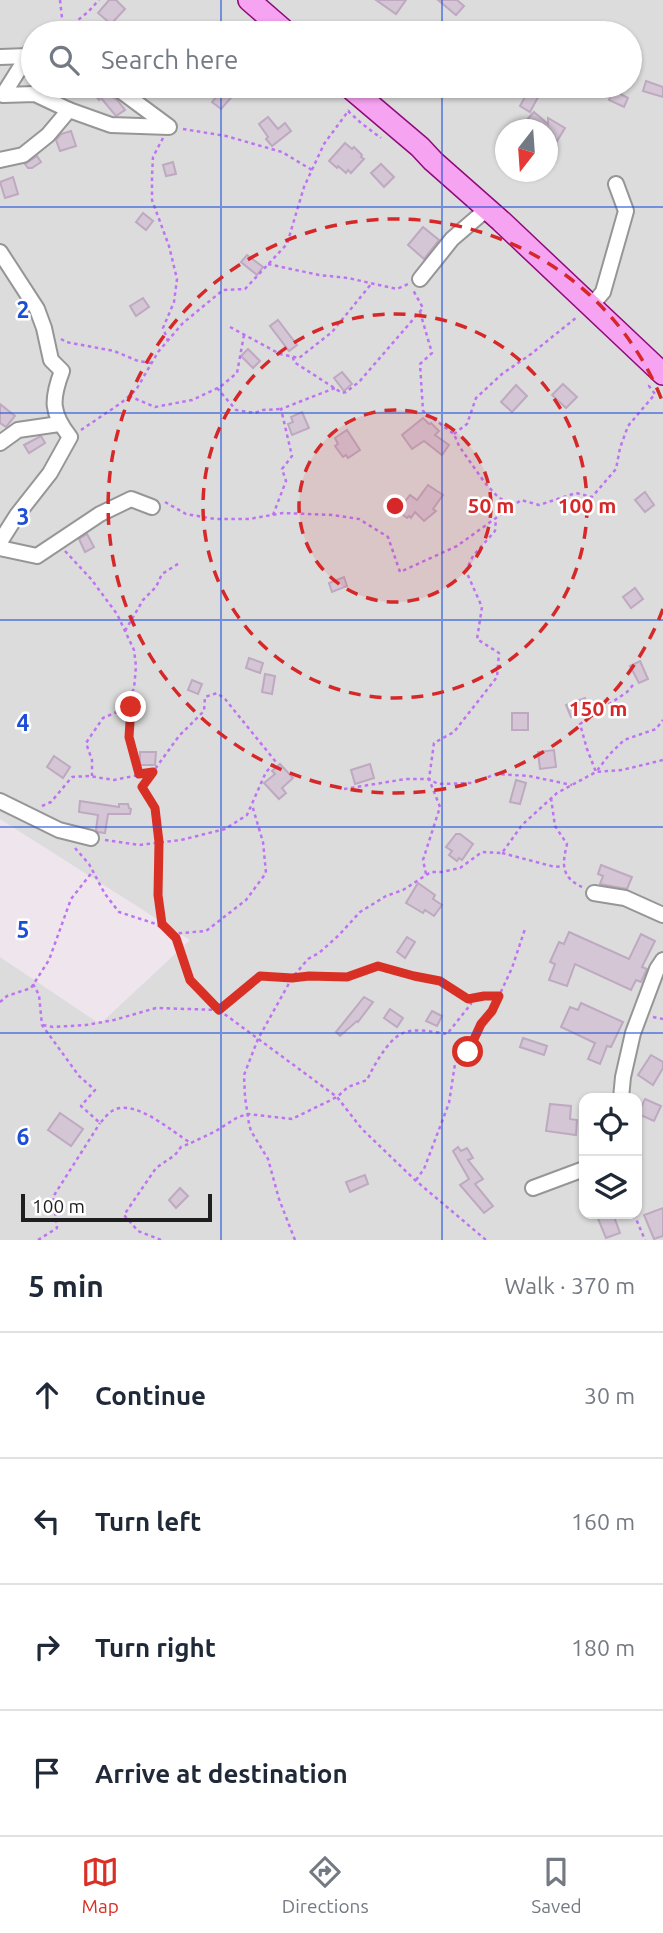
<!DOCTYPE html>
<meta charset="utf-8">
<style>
:root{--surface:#fff;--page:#f2f2f3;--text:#1f2937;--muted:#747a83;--line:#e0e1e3;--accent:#d93025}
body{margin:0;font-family:Ubuntu,sans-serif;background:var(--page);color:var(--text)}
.controls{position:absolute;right:21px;bottom:21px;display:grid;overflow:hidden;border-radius:14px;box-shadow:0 2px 5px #0004}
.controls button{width:63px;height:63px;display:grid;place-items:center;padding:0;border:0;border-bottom:2px solid var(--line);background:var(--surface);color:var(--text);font:35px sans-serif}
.compass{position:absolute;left:495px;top:119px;width:63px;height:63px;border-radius:50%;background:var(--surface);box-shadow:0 2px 5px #0004;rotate:197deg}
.scale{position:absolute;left:21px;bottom:18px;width:191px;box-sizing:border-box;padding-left:7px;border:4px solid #1f1f1f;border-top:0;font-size:19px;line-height:24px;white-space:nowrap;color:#1f1f1f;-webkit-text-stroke:5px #fff;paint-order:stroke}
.stop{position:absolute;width:21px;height:21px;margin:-16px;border:5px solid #d93025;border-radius:50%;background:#fff}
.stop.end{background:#d93025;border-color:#fff;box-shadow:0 2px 7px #0008}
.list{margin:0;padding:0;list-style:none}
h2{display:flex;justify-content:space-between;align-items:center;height:91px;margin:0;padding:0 28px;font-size:30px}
h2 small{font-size:23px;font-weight:400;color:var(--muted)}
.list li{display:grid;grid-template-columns:46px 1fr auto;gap:21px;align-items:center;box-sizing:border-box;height:126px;padding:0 28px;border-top:2px solid var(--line)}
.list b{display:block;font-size:26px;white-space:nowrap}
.list em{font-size:23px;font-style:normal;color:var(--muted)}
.icon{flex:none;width:38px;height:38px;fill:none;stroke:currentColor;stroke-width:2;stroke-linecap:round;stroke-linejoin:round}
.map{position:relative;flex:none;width:663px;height:1240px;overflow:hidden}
.search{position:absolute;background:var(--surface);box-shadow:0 2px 5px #0004;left:21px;right:21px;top:21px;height:77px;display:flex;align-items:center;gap:18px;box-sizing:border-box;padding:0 24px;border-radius:38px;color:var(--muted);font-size:26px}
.sheet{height:595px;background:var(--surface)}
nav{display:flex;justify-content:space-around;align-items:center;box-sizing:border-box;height:98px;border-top:2px solid var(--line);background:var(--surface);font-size:19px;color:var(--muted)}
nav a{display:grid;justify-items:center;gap:4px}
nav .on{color:var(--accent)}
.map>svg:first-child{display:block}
.residential{fill:#dcdcdd;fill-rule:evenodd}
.building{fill:#d4c6d5;stroke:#bea9c0;stroke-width:2}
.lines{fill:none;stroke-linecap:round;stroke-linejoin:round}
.street-casing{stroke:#969696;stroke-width:18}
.primary-casing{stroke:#90097a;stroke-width:24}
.path{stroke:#be74f1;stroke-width:2.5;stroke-dasharray:3.5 3.5;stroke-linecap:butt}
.street{stroke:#fff;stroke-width:14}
.primary{stroke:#f6a3f1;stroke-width:21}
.route{stroke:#d93025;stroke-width:9}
.grid{fill:none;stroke:#1d4ed8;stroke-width:2;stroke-opacity:0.55}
.ring{fill:none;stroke:#d62828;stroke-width:3.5;stroke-dasharray:12 9}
.grid-label{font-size:23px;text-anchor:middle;font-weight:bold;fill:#1d4ed8;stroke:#fff;stroke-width:5;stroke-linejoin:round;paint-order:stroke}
.centre{fill:#d62828;stroke:#fff;stroke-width:3.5}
.ring-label{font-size:21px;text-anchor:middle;font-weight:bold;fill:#d62828;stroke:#fff;stroke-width:5;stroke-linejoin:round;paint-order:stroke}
</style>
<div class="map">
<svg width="663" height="1240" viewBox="0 0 663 1240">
<rect width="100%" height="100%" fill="#efe5ed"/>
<path class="residential" d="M0 0H663V1240H0V957L100 1024 190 940 0 819ZM33 33H630V86H33ZM505 130H548V172H505ZM584 1098H637V1214H584Z"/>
<g class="building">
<polygon points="109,0 116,0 125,9 111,24 98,13"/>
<polygon points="376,0 406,0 396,14"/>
<polygon points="438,0 457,0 464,6 456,15"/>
<polygon points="646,81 663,87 663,97 643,91"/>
<polygon points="87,86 103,86 108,93 118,101 125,110 116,116 101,98 99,100"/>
<polygon points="225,86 233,86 238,90 221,109 212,102"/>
<polygon points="531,86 544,86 530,112 520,106"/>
<polygon points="613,90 628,98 624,107 609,100"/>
<polygon points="534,112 548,124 548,118 565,128 557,141 548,135 548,130 531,130 524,123"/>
<polygon points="268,117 278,129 285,123 291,131 272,146 266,139 268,137 259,124"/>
<polygon points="71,131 76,146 60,151 56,140 61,134"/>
<polygon points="345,143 352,149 354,147 362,155 361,157 364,159 351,173 348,170 346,173 338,166 337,168 329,161"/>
<polygon points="37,156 41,162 32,168 28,168 25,164"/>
<polygon points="173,162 176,174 166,176 163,165"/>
<polygon points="381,164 394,177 384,187 371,173"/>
<polygon points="13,177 18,194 5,198 0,182"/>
<polygon points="143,213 153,221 146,230 136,222"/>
<polygon points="423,227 439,240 424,259 408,245"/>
<polygon points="247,255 263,267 257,275 241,262"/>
<polygon points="143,298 149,307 136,316 130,306"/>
<polygon points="278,320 297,345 289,351 270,326"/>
<polygon points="248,349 260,361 253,368 241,356"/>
<polygon points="342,372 352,384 344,391 334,378"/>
<polygon points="563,384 577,397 566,408 552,395"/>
<polygon points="516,385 527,396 512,412 501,402"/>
<polygon points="0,404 15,416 6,427 0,423"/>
<polygon points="302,412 309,428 292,435 288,424 293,422 291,417"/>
<polygon points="423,418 429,424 431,423 439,431 435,435 449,445 442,455 424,441 412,449 402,435"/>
<polygon points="347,430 360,450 348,458 346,455 343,457 335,446 338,444 335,438"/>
<polygon points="41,436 45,443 29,453 24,445"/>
<polygon points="428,485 443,495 433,509 436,511 424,521 415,512 411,518 409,516 407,518 398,511 410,495 417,500"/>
<polygon points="645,492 654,505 645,512 635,500"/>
<polygon points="87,534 94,547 85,552 79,539"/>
<polygon points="344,577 347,586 332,592 329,583"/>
<polygon points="635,588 643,599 631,608 623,597"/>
<polygon points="249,658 263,663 260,673 246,668"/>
<polygon points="640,661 648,679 639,683 630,666"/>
<polygon points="265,674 275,676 272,694 262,692"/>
<polygon points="192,680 202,684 198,694 188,690"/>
<polygon points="585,698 589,708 582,710 583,713 571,717 566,705"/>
<rect x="512" y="713" width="16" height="17"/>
<polygon points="554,750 556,767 540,769 538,752"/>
<polygon points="140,752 156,752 155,765 140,765"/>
<polygon points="54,756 70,767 63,778 47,767"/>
<polygon points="280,764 293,778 282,788 286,793 279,799 264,783 275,774 272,771"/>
<polygon points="370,764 374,778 355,784 351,770"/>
<polygon points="516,780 526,783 520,804 510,802"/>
<polygon points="80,801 119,807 119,804 128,804 129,808 131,809 130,814 108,814 105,833 98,832 96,830 98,815 79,812"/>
<polygon points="456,834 460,834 473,844 462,860 459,858 457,861 449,855 452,851 446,847"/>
<polygon points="601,865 632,877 627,889 600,884 603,876 598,874"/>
<polygon points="418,883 435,895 433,899 442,905 434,916 425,910 423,913 406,903"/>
<polygon points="569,932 629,959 641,934 655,941 642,967 647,969 641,982 636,980 631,990 575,964 567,986 549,980 555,964 550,962 559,942 564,944"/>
<polygon points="407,937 415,942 405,958 397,952"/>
<polygon points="364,997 373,1002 358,1022 357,1021 340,1036 336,1032"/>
<polygon points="581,1003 623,1022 611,1047 607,1046 600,1064 588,1059 595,1043 561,1027 570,1007 578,1010"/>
<polygon points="390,1009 403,1018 397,1027 384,1018"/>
<polygon points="432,1011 442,1016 437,1026 426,1021"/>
<polygon points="523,1038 547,1046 544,1055 520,1047"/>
<polygon points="651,1055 663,1062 663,1068 653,1085 638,1075"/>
<polygon points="645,1099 661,1106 654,1121 638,1114"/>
<polygon points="550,1104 571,1106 570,1119 577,1120 576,1135 546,1131"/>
<polygon points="60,1113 83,1129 71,1146 48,1130"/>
<polygon points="458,1147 461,1151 467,1148 473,1158 468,1160 483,1179 475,1184 493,1206 484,1213 460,1185 469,1179 453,1151"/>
<polygon points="365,1175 368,1184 350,1192 346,1182"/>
<polygon points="180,1188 188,1196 176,1208 169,1200"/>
<polygon points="663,1208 663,1236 654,1239 644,1215"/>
<polygon points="596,1214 613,1214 620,1233 606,1238"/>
</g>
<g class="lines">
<defs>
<g id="street">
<polyline points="65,31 66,33"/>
<polyline points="33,47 3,95 35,94 69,110 111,125 169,127"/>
<polyline points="0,57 28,56 33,53"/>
<polyline points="114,86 168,126"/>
<polyline points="0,160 23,155 48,135 69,110"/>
<path d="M0 252 37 309 44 328 51 360 62 371C51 400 51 413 70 437L50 473 17 515 0 542"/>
<polyline points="420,279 452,239 487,209"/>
<polyline points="591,306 603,292 626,211 616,184"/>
<polyline points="0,443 18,430 59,424"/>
<polyline points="0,548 37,556 100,514 131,499 152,507"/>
<polyline points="0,801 59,830 91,838"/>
<polyline points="594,893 625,898 663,915"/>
<polyline points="621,1098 623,1077 633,1033 657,969 663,960"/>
<polyline points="533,1188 584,1169"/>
</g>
<g id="primary">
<polyline points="249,0 287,33"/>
<polyline points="348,86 420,147 433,161 501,221 663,374"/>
</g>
</defs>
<use href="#street" class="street-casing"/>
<use href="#primary" class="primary-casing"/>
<g class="path">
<polyline points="60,0 62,18"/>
<polyline points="73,24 88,12 99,0"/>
<polyline points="348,111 361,123 381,138"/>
<polyline points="183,129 226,136 282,152 312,170"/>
<polyline points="163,138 153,157 152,176 152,200 169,246 177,279 174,302 163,328 168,341"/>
<polyline points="268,264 319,275 348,278 397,289 408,284"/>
<polyline points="420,312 432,353 420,364 423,411 454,434 459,446 485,483 499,498 514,505"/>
<polyline points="230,327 280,354 299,358 332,332 372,283"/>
<polyline points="61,339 66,342 114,351 138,361 151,363"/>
<polyline points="293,357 294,362 342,393 346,392 359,382 423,308 413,290"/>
<polyline points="217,388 236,410 255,413 263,410 281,409"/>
<polyline points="129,396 155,407 192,400 220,387 237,373 244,335"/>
<polyline points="81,430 121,403 136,390 158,352 183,323 223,290 245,289 287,244 304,187 324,144 349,110"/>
<polyline points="454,434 467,424 476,398 502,374 531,354 577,317"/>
<polyline points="165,502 186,514 215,519 249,519 283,513 332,515 359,519 388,537 400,572 457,546 521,500 539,505 576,493 592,497 616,469 620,448 628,426 655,394 649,386 651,383"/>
<polyline points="273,515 286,481 282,469 292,456 281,409 335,388"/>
<polyline points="65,551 91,579 117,614 134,650 136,666 134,689 119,711 103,718 86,743 92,760 92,776"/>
<polyline points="125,631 143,600 156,587 162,574 181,562"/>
<polyline points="633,685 627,692 580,724 587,749 596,772 609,755 624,740 656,729 663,720"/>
<path d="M134 692C128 726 128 740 139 774"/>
<polyline points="344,789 406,779 429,779 438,784 472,783 496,774 529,776 572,785"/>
<path d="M551 798 555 826 567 844C562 865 561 877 582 887"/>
<polyline points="42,806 51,802 72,777 89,776 114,780 153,772"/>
<polyline points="105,840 139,845 181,840 225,829 247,815 266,772 276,762 225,699 217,693 205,697 204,711 179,736 142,787 155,808 159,842 158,895 162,924 170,934 206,931 246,900 266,873 263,842 252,805"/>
<polyline points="75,848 89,864 105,894 119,912 156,924 166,931"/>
<polyline points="502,853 555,867 563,866"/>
<polyline points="426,874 423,860 440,807 429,779 434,743 454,732 497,677 499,653 477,639 482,607 466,571 473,556 495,531 496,518"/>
<polyline points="172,935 175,938 189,980 219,1010 337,1097 362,1129 415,1180 486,1240"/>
<path d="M33 984 39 995 42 1025 79 1076 95 1090 81 1106 100 1123C104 1119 108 1113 112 1111 134 1097 172 1132 191 1143L216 1131 238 1117 248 1114 292 1119 337 1097 348 1087 367 1080C373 1067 388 1040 401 1034 414 1027 433 1032 447 1034L471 1004 468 999"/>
<polyline points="0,1002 7,996 31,988 49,960 71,899 93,871"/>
<polyline points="653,1017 663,1019"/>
<polyline points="43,1025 53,1027 86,1025 114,1020 156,1008 219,1010 260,976 292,978 309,976 347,977 378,966 414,977 440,980 468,999 484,996 499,996"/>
<polyline points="416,1180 424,1169 449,1103 455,1064 468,1052 481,1024 492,1011 512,968 525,929"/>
<polyline points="634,1214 645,1240"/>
<polyline points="38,1240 57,1228 53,1197 100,1123"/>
<polyline points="161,1240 138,1231 124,1215 156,1168 175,1155 181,1147 191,1143"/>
<polyline points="295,1240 279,1199 268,1159 251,1131 249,1124 245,1097 244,1075 258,1039 292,978 308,959 319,953 339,935 360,912 386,896 403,890 431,872 442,872 460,868 482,852 502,853 522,825 557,793 596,772 622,770 663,760"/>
</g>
<use href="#street" class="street"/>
<use href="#primary" class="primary"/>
</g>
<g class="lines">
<polyline class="route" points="131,707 129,737 139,774 153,772 142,787 155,808 159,842 158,895 162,924 176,938 190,980 219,1010 260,976 292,978 309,976 347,977 378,966 414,976 440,981 468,999 484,996 499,996 492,1011 481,1024 468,1052"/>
</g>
<path class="grid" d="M221 0V33M442 0V33M221 86V1240M442 86V1240M0 207H663M0 413H663M0 620H663M0 827H663M0 1033H663"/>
<circle cx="395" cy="506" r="96" fill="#d62828" fill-opacity=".12"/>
<g class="ring">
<circle cx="395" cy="506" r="96"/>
<circle cx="395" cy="506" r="192"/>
<path d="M663 609A287 287 0 1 1 663 403"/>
</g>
<g class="grid-label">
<text x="23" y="318">2</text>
<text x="23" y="525">3</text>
<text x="23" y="731">4</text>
<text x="23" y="938">5</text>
<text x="23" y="1145">6</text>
</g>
<circle cx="395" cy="506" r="10" class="centre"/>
<g class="ring-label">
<text x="491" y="513">50 m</text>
<text x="587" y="513">100 m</text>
<text x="598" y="716">150 m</text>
</g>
</svg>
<div class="controls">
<button><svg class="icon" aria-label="locate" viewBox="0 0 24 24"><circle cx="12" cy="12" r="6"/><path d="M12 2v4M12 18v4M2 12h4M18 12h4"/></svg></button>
<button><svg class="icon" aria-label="layers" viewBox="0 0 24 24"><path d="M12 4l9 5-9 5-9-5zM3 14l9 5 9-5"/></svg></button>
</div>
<svg class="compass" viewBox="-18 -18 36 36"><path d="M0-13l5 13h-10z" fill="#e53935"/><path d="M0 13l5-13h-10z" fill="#747a83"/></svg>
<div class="scale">100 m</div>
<div class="stop" style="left:468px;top:1052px"></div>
<div class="stop end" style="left:131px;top:707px"></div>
<div class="search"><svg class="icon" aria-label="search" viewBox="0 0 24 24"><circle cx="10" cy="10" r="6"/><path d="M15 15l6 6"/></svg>Search here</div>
</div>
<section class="sheet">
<h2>5 min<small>Walk · 370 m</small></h2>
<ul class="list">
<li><svg class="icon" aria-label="ahead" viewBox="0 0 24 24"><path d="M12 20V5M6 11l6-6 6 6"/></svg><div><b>Continue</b></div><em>30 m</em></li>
<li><svg class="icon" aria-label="left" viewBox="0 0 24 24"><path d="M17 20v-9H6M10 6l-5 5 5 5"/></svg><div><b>Turn left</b></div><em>160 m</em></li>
<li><svg class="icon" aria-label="right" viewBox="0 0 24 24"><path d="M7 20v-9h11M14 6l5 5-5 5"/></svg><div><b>Turn right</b></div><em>180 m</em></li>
<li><svg class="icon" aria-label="arrive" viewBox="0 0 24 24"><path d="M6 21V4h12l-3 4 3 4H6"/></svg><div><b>Arrive at destination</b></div></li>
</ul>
</section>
<nav>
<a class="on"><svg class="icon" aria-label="map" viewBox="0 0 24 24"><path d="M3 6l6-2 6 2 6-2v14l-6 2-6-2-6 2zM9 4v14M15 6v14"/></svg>Map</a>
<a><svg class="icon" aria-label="directions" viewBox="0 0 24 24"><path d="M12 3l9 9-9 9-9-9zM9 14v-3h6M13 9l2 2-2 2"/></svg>Directions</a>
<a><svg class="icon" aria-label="saved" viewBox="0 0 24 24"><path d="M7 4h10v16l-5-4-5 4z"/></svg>Saved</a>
</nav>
